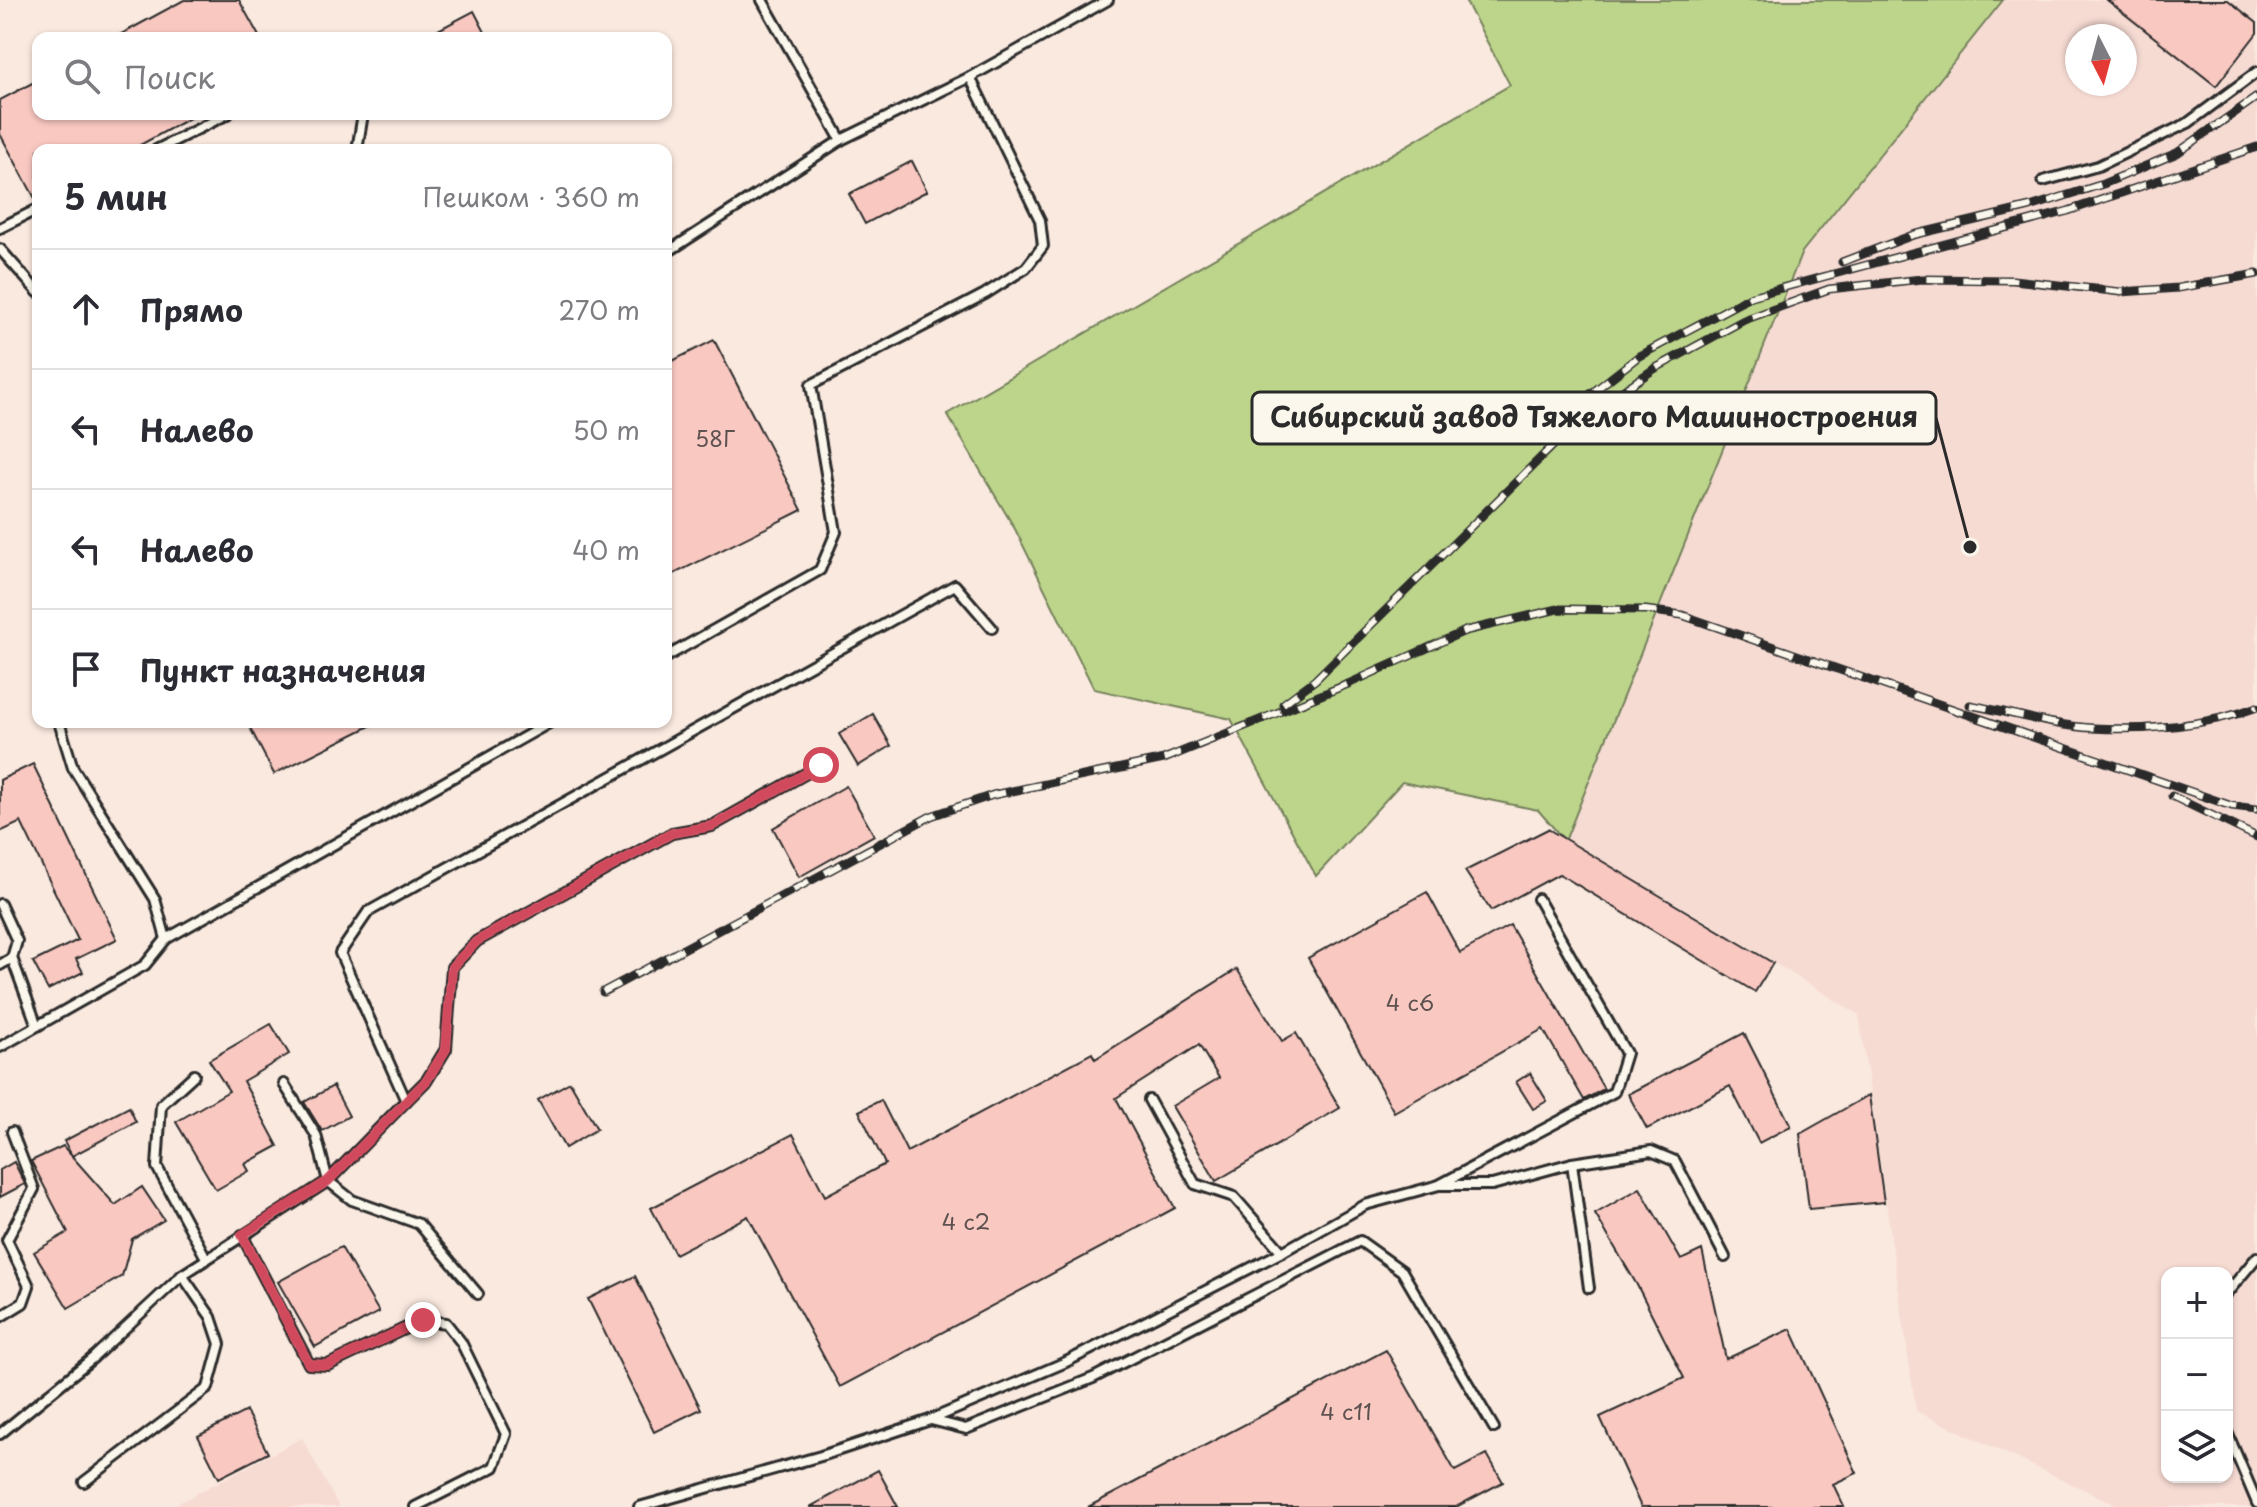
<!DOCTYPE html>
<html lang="ru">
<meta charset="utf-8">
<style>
:root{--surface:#fff;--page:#f7f7f7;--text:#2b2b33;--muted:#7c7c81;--line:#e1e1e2}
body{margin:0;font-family:"Playpen Sans",sans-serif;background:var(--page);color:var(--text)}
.controls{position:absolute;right:24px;bottom:24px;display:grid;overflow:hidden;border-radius:16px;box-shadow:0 2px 6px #0004}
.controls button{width:72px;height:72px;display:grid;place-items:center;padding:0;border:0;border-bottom:2px solid var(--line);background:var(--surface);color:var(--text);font:40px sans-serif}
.compass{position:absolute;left:2065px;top:24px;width:72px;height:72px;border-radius:50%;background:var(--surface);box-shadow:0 2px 6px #0004;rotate:174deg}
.stop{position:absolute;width:24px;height:24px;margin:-18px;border:6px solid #d1495b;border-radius:50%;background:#fff}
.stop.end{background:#d1495b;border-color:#fff;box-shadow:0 2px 8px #0008}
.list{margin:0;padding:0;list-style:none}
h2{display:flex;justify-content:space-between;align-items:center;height:104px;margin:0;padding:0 32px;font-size:34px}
h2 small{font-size:26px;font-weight:400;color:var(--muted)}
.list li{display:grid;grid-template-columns:52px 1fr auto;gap:24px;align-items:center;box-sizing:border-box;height:120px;padding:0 32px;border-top:2px solid var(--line)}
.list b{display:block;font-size:30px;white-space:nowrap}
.list em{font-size:26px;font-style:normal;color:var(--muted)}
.icon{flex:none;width:44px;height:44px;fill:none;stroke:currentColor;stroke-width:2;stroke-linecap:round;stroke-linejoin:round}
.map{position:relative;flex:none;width:2257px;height:1507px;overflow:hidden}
.search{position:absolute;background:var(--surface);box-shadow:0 2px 6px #0004;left:32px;top:32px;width:640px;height:88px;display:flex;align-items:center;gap:20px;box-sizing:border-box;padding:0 28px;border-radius:16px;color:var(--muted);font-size:30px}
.panel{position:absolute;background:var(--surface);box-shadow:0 2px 6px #0004;left:32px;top:144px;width:640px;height:584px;border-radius:16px}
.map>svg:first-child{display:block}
.built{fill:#f6dbd3;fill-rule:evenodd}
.green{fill:#bdd58b;stroke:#74805b;stroke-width:2}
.building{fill:#f9c8c1;stroke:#2b2b2b;stroke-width:2}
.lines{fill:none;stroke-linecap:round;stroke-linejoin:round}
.service-casing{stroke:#2b2b2b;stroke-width:14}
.service{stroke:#fbf7ec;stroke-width:8}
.rail-casing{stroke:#2b2b2b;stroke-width:9}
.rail{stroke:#fbf7ec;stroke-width:6;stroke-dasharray:18;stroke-linecap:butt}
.route{stroke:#d1495b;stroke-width:10}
.labels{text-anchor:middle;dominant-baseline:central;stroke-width:6;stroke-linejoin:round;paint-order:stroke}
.number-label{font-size:22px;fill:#5e5250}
.leader{fill:none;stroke:#2b2b2b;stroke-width:3}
.callout-dot{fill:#2b2b2b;stroke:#fbf7ec;stroke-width:3}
.callout{fill:#fbf7ec;stroke:#2b2b2b;stroke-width:3}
.callout-label{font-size:28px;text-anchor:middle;font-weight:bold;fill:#2b2b2b}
</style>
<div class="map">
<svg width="2257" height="1507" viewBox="0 0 2257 1507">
<rect width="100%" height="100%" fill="#fae9df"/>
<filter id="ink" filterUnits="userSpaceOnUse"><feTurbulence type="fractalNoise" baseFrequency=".0125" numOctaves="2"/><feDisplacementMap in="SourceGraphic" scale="16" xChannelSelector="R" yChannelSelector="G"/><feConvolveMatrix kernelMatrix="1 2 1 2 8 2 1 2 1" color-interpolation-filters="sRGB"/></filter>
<g filter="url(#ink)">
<g class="built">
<path d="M2003 0H2257V1507H2121L1916 1411 1859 1015 1698 916 1565 841 1802 252ZM2077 36H2125V84H2077ZM2167 1273H2227V1477H2167Z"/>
<polygon points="302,1438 339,1507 171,1507"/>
</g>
<polygon class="green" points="1465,0 2003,0 1802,252 1565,841 1538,810 1402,782 1316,876 1231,719 1094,689 1015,529 947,414 1510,85"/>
<g class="building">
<polygon points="184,0 239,0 260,38 114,38"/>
<polygon points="2107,0 2228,0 2257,23 2257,33 2216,86"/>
<polygon points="474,11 488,38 423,38"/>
<polygon points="38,80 38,114 197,114 131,150 38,150 37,202 0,134 0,100"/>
<polygon points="912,161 927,191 865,224 849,194"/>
<polygon points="714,340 802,510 666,578 666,364"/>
<polygon points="873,714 891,746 858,766 839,734"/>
<polygon points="247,722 378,722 274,774"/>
<polygon points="33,764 117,939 76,959 83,972 48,990 33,962 78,940 21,822 0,832 0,780"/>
<polygon points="846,786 874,835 799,877 773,828"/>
<polygon points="1548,829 1773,963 1755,992 1559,874 1491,911 1465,871"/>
<polygon points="1427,892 1460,953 1510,925 1604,1089 1584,1100 1543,1029 1394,1112 1308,958"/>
<polygon points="1237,969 1282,1041 1296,1033 1340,1108 1216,1181 1172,1106 1219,1078 1199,1045 1116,1098 1175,1208 840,1387 748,1216 675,1254 651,1208 793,1134 825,1196 885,1164 859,1111 881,1100 907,1152 1092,1053 1095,1059"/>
<polygon points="271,1024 289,1054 243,1081 278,1146 245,1164 249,1171 216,1190 176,1122 229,1091 209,1060"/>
<polygon points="1744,1033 1791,1126 1759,1143 1730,1086 1647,1129 1628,1094"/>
<polygon points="1530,1073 1547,1101 1533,1109 1516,1082"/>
<polygon points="570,1082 597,1129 565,1148 538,1100"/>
<polygon points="333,1086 349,1116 322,1131 304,1102"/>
<polygon points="1869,1095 1884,1202 1809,1209 1800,1134"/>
<polygon points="129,1107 136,1122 72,1156 64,1141"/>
<polygon points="63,1146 115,1205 142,1187 164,1220 132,1239 122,1276 68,1308 34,1252 68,1232 31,1161"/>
<polygon points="14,1162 25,1184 0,1197 0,1170"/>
<polygon points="1640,1188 1681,1260 1702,1250 1726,1359 1791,1329 1857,1473 1833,1484 1844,1507 1641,1507 1600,1417 1684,1378 1637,1285 1595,1214"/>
<polygon points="341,1247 379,1312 315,1347 278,1282"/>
<polygon points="635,1276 701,1409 654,1432 588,1299"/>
<polygon points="1386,1350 1455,1471 1487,1454 1503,1482 1456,1507 1088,1507"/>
<polygon points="246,1411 268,1453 219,1478 198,1436"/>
<polygon points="878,1470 898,1507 810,1507"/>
</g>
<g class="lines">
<defs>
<g id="service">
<polyline points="762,0 841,140"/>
<polyline points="156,150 228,114"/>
<polyline points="357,150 363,114"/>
<polyline points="2043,181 2098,166 2188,123 2257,72"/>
<polyline points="0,228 38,209"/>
<polyline points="0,249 38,292"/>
<polyline points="666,253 841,140 970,77 1108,0"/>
<polyline points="666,657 820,570 836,532 811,385 985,294 1026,268 1043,246 1040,220 970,77"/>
<polyline points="59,722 73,768 155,899 166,939"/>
<polyline points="0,904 17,941 12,958 37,1026"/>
<polyline points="0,965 12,958"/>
<polyline points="0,1047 145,965 166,939 551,722"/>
<polyline points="194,1075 161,1105 157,1167 206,1258"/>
<polyline points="284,1084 316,1135 328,1181 352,1200 419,1224 478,1294"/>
<polyline points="1149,1100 1195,1184 1234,1197 1282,1252"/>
<polyline points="406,1101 427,1080 446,1049 452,967 477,941 672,833 712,826 821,765"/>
<polyline points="1572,1163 1651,1151 1675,1161 1725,1257"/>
<polyline points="1440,1185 1492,1185 1572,1163 1589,1288"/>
<polyline points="242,1235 309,1364 328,1365 423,1320 446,1323 461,1342 506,1434 494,1467 415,1507"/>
<polyline points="2227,1293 2257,1257"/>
<polyline points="0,1317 23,1303 29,1286 7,1240 34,1189 12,1132"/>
<polyline points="931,1420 966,1429 1093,1378 1360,1241 1402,1271 1494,1428"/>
<polyline points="2227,1432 2257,1503"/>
<polyline points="0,1434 94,1357 182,1275 328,1181 406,1101 340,953 368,912 955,585 992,628"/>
<polyline points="84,1482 208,1388 220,1344 211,1317 182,1275"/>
<polyline points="639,1507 821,1456 930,1420 1066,1362 1282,1252 1365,1205 1439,1185 1614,1092 1626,1053 1538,899"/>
</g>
</defs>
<use href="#service" class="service-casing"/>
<use href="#service" class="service"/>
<defs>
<g id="rail">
<polyline points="1842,262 1913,235 2030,207 2103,184 2177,153 2257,97"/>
<polyline points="1543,441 1565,414 1639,356 1752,296 2068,211 2257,147"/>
<polyline points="1283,704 1315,680 1575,424 1654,369 1744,320 1829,289 1922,279 2013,280 2121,292 2178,288 2257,274"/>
<path d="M1970 705C2010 712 2052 726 2092 728 2145 731 2208 726 2257 707"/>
<polyline points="2172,796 2257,837"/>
<polyline points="603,992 931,816 993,795 1164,759 1348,684 1465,631 1558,609 1646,610 1682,615 2232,806 2257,809"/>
</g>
</defs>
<use href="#rail" class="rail-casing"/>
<use href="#rail" class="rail"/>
</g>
</g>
<g class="lines" filter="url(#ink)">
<polyline class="route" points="423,1320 328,1365 309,1364 242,1235 328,1181 427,1080 446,1049 452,967 477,941 672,833 712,826 821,765"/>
</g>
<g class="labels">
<g class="number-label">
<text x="715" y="437">58Г</text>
<text x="1410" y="1001">4 с6</text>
<text x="966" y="1220">4 с2</text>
<text x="1346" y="1410">4 с11</text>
</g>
</g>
<path class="leader" d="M1970 547L1936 418"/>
<circle class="callout-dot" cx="1970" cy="547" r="8"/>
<rect class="callout" x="1252" y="392" width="684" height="52" rx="8"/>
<g class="callout-label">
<text x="1594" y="427">Сибирский завод Тяжелого Машиностроения</text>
</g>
</svg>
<div class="controls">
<button>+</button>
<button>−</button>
<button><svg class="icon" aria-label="layers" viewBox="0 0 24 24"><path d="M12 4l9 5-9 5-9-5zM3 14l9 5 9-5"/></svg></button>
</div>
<svg class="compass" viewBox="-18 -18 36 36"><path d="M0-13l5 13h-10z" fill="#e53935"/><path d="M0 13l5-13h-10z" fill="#7c7c81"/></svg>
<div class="stop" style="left:821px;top:765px"></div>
<div class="stop end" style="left:423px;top:1320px"></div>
<div class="search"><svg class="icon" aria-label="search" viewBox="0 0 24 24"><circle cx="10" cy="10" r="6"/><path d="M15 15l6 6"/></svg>Поиск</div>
<section class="panel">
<h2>5 мин<small>Пешком · 360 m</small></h2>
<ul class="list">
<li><svg class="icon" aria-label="ahead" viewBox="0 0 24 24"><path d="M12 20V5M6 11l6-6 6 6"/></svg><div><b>Прямо</b></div><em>270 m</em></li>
<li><svg class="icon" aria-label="left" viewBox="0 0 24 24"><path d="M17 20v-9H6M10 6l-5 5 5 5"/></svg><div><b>Налево</b></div><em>50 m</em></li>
<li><svg class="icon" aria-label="left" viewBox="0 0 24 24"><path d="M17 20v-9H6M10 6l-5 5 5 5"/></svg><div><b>Налево</b></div><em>40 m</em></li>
<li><svg class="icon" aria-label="arrive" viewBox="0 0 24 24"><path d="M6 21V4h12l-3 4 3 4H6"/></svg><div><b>Пункт назначения</b></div></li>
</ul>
</section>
</div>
